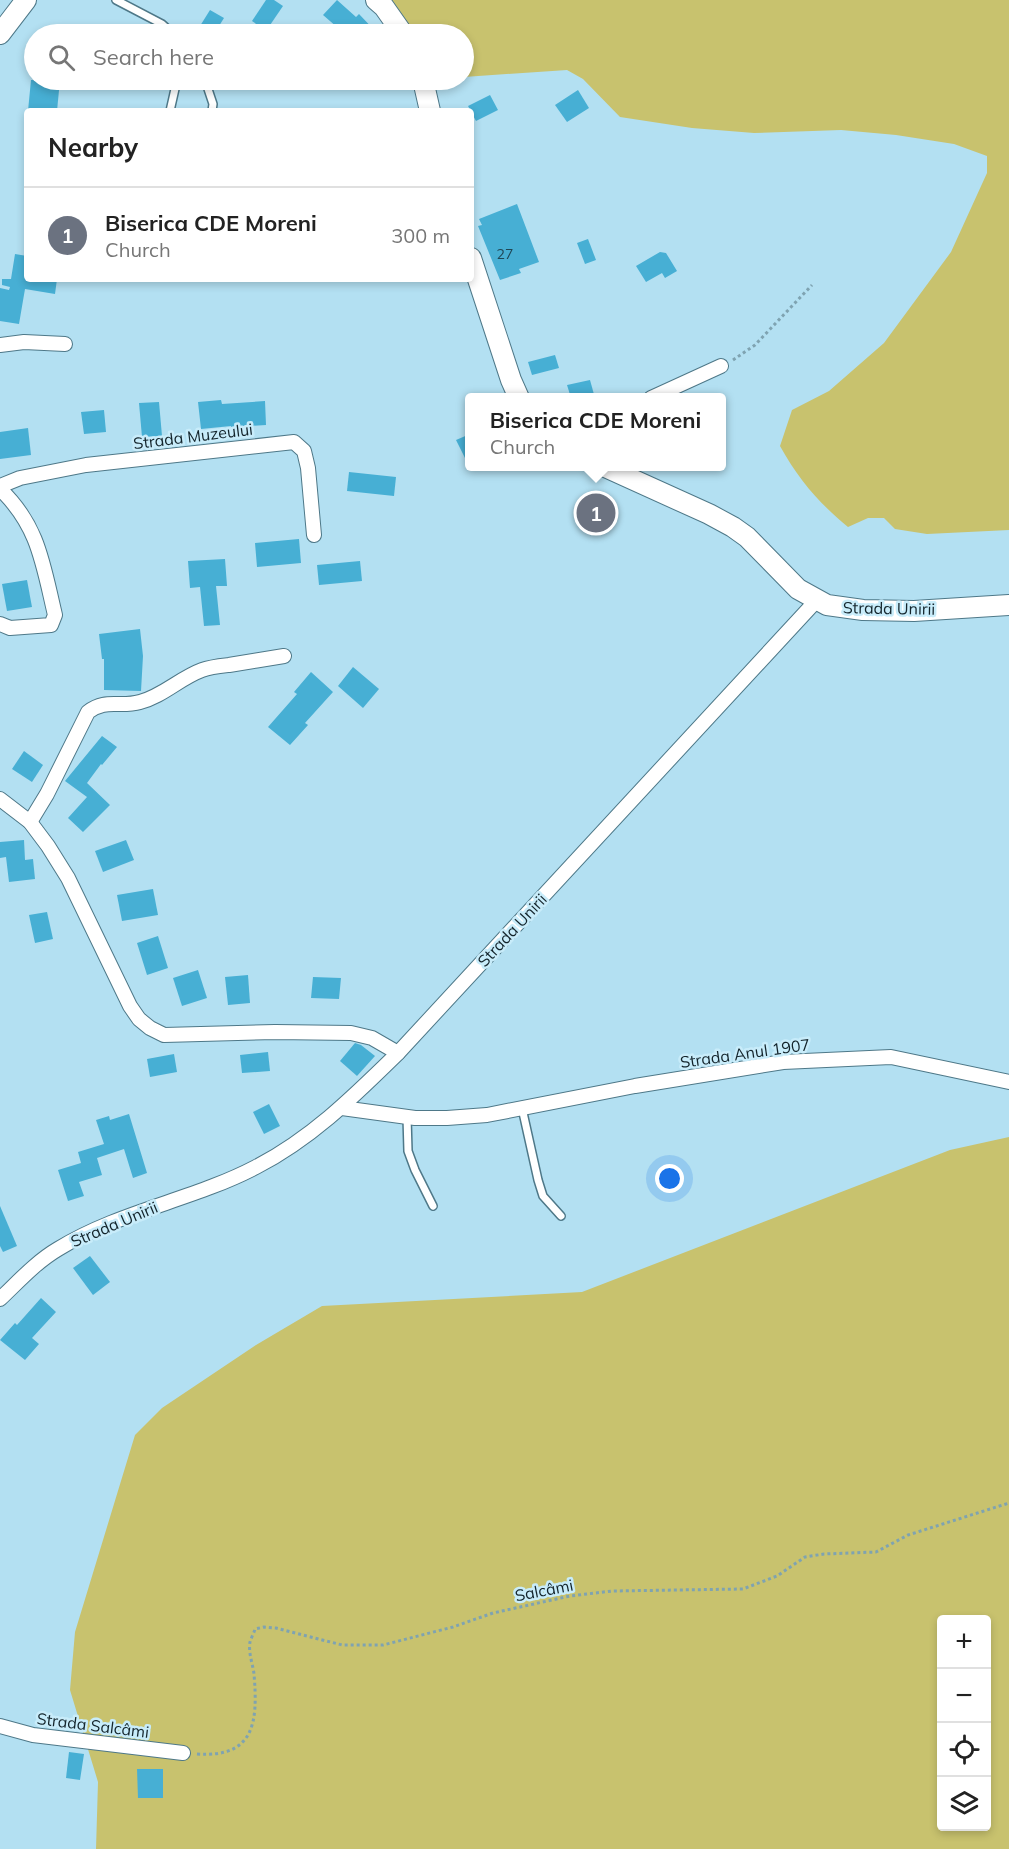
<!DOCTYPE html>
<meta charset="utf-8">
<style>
:root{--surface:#fff;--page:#f2f2f2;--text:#222;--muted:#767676;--line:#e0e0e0;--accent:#111827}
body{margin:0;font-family:Mulish,sans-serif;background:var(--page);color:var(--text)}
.controls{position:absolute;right:18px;bottom:18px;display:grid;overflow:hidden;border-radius:6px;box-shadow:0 3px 9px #0003}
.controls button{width:54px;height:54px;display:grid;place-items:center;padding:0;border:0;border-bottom:2px solid var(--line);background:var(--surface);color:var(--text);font:30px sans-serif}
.you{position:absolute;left:670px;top:1179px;width:21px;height:21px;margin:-15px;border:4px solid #fff;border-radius:50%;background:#1a73e8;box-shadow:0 0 0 9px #1a73e833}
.badge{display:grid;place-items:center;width:39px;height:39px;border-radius:50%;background:var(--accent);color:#fff;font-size:20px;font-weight:700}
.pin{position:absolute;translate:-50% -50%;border:3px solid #fff;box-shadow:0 2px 6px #0006}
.popup{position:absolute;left:465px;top:393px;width:261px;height:78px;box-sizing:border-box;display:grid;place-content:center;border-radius:6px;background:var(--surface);filter:drop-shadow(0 2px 4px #0005);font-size:20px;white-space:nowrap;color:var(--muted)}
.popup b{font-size:22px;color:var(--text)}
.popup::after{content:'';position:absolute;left:50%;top:100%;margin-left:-12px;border:12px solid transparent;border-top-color:var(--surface)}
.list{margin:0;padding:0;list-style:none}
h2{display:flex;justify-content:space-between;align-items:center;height:78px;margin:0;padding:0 24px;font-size:26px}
h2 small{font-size:20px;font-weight:400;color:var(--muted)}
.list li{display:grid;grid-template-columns:39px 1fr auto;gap:18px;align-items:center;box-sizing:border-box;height:96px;padding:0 24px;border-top:2px solid var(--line)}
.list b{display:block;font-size:22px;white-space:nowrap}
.list p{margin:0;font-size:20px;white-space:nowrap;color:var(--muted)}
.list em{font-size:20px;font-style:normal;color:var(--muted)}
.icon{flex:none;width:33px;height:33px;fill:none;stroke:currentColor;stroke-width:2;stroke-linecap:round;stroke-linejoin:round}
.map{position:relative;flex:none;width:1009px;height:1849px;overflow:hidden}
.search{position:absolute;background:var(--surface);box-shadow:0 3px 9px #0003;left:24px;top:24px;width:450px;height:66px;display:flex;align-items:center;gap:15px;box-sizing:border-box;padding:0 21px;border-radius:33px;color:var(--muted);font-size:22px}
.panel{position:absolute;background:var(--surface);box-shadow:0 3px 9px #0003;left:24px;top:108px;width:450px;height:174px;border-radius:6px}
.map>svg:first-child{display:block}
.green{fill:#c8c26e;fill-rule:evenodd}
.building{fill:#47afd4}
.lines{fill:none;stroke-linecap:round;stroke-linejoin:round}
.lane-casing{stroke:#4e7888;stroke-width:10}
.street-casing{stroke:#4e7888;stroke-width:16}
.secondary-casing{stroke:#4e7888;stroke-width:22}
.path{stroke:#7fa3b1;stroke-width:3;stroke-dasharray:3 3;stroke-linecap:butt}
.lane{stroke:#fff;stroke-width:7}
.street{stroke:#fff;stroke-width:14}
.secondary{stroke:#fff;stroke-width:20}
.labels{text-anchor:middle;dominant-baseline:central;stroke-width:5;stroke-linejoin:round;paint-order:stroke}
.number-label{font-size:14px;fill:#204755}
.street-label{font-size:16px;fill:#13242b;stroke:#c8ecfa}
</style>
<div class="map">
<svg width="1009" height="1849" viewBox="0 0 1009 1849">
<rect width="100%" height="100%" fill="#b3e0f2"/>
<g class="green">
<path d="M388 0H1009V530L927 534 895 529 884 518H868L848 527C818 502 799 480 780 446L792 410 829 391 884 343 951 252 987 173V156L954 144 896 135 841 130 754 133 692 128 620 117 583 79 567 70 464 77V34H411Z"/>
<path d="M1009 1137V1849H96L98 1782 70 1690 75 1632 135 1435 162 1408 256 1345 322 1306 582 1292 950 1150ZM942 1620H986V1826H942Z"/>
</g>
<g class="building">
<polygon points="266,0 274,0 283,6 266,31 252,21"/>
<polygon points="337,0 356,17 359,14 378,34 345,34 323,15"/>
<polygon points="210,10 224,18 214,34 195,34"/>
<polygon points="31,80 60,80 57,111 28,111"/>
<polygon points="578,90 589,108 567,122 555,105"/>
<polygon points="490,95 498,110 476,121 468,106"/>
<polygon points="517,204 539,262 519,269 521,273 500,280 478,226 482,225 479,219"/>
<polygon points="588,239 596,260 585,264 577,243"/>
<polygon points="660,252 666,253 677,271 665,278 662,273 646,282 636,266"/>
<polygon points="15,254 27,256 27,279 57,279 55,294 25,289 19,324 0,321 0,288 9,290 10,287 2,285 2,279 11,279"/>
<polygon points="555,355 559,368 532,375 528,362"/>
<polygon points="590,380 595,398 571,398 567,385"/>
<polygon points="221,400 222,404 265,401 266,425 231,427 231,426 201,429 198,402"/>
<polygon points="159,402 162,436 142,437 139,403"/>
<polygon points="104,410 106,432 84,434 81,412"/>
<polygon points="28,428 31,455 0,459 0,432"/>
<polygon points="470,434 470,468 456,440"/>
<polygon points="349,472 396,477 394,496 347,491"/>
<polygon points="299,539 301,563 257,567 255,543"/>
<polygon points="225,559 227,586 216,586 220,625 204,626 200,587 190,588 188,561"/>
<polygon points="360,561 362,581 319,585 317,565"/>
<polygon points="27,580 32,607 7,611 2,584"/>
<polygon points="140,629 143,656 141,691 104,690 104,659 102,659 99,634"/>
<polygon points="353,667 379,689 363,708 338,686"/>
<polygon points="311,672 333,692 305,723 308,725 290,745 268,727 297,694 294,692"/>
<polygon points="102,736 117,747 102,765 101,764 87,783 110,805 83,832 68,818 87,797 65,781"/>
<polygon points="24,751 43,765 32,782 12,769"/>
<polygon points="24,840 25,860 33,859 35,879 9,882 6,857 0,858 0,842"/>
<polygon points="126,840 134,860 103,872 95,851"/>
<polygon points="153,889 158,915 122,921 117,895"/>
<polygon points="47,912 53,939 35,943 29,915"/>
<polygon points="158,936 168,968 147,975 137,943"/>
<polygon points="198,970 207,998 182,1006 173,978"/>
<polygon points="248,975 250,1003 228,1005 225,977"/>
<polygon points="313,977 341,978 339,999 311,998"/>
<polygon points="355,1043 361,1045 375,1056 357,1076 340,1061"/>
<polygon points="268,1052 270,1071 242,1073 240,1055"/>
<polygon points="174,1054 177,1072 150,1077 147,1059"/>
<polygon points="269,1104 280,1126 264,1134 253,1112"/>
<polygon points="129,1114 147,1173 133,1178 124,1149 97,1158 102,1175 79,1182 84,1196 68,1201 58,1170 81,1163 78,1152 104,1144 96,1120 109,1116 110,1120"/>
<polygon points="0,1206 17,1246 3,1252 0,1246"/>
<polygon points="90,1256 110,1282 93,1295 73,1268"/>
<polygon points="41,1298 56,1312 32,1338 39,1344 25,1360 0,1340 15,1323 17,1325"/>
<polygon points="69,1752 84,1754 80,1780 66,1778"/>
<polygon points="137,1769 163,1769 163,1798 138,1798"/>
</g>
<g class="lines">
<defs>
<g id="lane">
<polyline points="116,0 162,24 173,34"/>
<polyline points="205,80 213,104 212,111"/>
<polyline points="170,111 177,80"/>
<polyline points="522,1108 538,1180 543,1196 561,1216"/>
<polyline points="407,1117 408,1151 415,1170 433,1206"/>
</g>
<g id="street">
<polyline points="0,345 24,342 65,344"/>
<polyline points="651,398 721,366"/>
<polyline points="0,486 20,478 86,465 294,442 304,451 308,468 314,535"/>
<path d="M0 489C39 526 43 565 55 615L51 625 10 628 0 624"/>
<polyline points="0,799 30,822 48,846 68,878 130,1006 139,1019 150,1028 164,1035 275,1032 351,1033 372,1038 398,1053"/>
<path d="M30 822 47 794 88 712C106 698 119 708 140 702 163 696 180 678 202 670 210 667 220 666 229 665 247 662 266 659 284 656"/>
<polyline points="342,1108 415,1118 447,1118 487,1115 635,1086 783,1062 891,1057 1009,1082"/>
<path d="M0 1299C19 1281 36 1262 58 1249 120 1211 193 1200 256 1167 312 1138 354 1096 398 1053L816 601"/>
<polyline points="0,1726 33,1735 183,1753"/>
</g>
<g id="secondary">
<polyline points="376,0 384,7 403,34"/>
<polyline points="0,34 26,0"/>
<polyline points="423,80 430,111"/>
<polyline points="471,258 511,380 519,398"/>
<polyline points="603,466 709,514 733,527 747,537 798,589 827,605 863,610 914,611 1009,605"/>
</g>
</defs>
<use href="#lane" class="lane-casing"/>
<use href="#street" class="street-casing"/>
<use href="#secondary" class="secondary-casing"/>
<g class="path">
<polyline points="733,360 755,345 812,285"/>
<path d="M197 1754C255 1758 258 1722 254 1674 253 1665 248 1652 250 1642 251 1638 254 1633 255 1629L264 1627 276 1628 342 1645H383L453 1627 493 1613 570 1596 612 1591 743 1589 777 1576 805 1557 824 1554 876 1552 908 1535 1009 1503"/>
</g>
<use href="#lane" class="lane"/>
<use href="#street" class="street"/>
<use href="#secondary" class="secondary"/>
</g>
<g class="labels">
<g class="number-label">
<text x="505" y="254">27</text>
</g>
<g class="street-label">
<text transform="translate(193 436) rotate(-7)">Strada Muzeului</text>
<text transform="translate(889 608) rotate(1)">Strada Unirii</text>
<text transform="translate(512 930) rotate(-47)">Strada Unirii</text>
<text transform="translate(745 1053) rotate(-8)">Strada Anul 1907</text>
<text transform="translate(114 1224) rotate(-23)">Strada Unirii</text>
<text transform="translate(544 1590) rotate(-11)">Salcâmi</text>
<text transform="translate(93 1725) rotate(7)">Strada Salcâmi</text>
</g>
</g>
</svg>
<div class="controls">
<button>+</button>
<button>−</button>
<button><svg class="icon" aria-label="locate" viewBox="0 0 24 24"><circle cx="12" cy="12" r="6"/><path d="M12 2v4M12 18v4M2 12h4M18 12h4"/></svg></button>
<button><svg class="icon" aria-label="layers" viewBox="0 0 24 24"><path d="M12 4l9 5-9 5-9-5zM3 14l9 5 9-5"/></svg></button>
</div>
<div class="you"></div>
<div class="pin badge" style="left:596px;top:513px;background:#6b7280">1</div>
<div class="popup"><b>Biserica CDE Moreni</b>Church</div>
<div class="search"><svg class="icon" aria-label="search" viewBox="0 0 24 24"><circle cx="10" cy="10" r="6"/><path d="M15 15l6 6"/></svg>Search here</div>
<section class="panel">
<h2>Nearby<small></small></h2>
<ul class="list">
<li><span class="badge" style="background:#6b7280">1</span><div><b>Biserica CDE Moreni</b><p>Church</p></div><em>300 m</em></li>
</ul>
</section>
</div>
